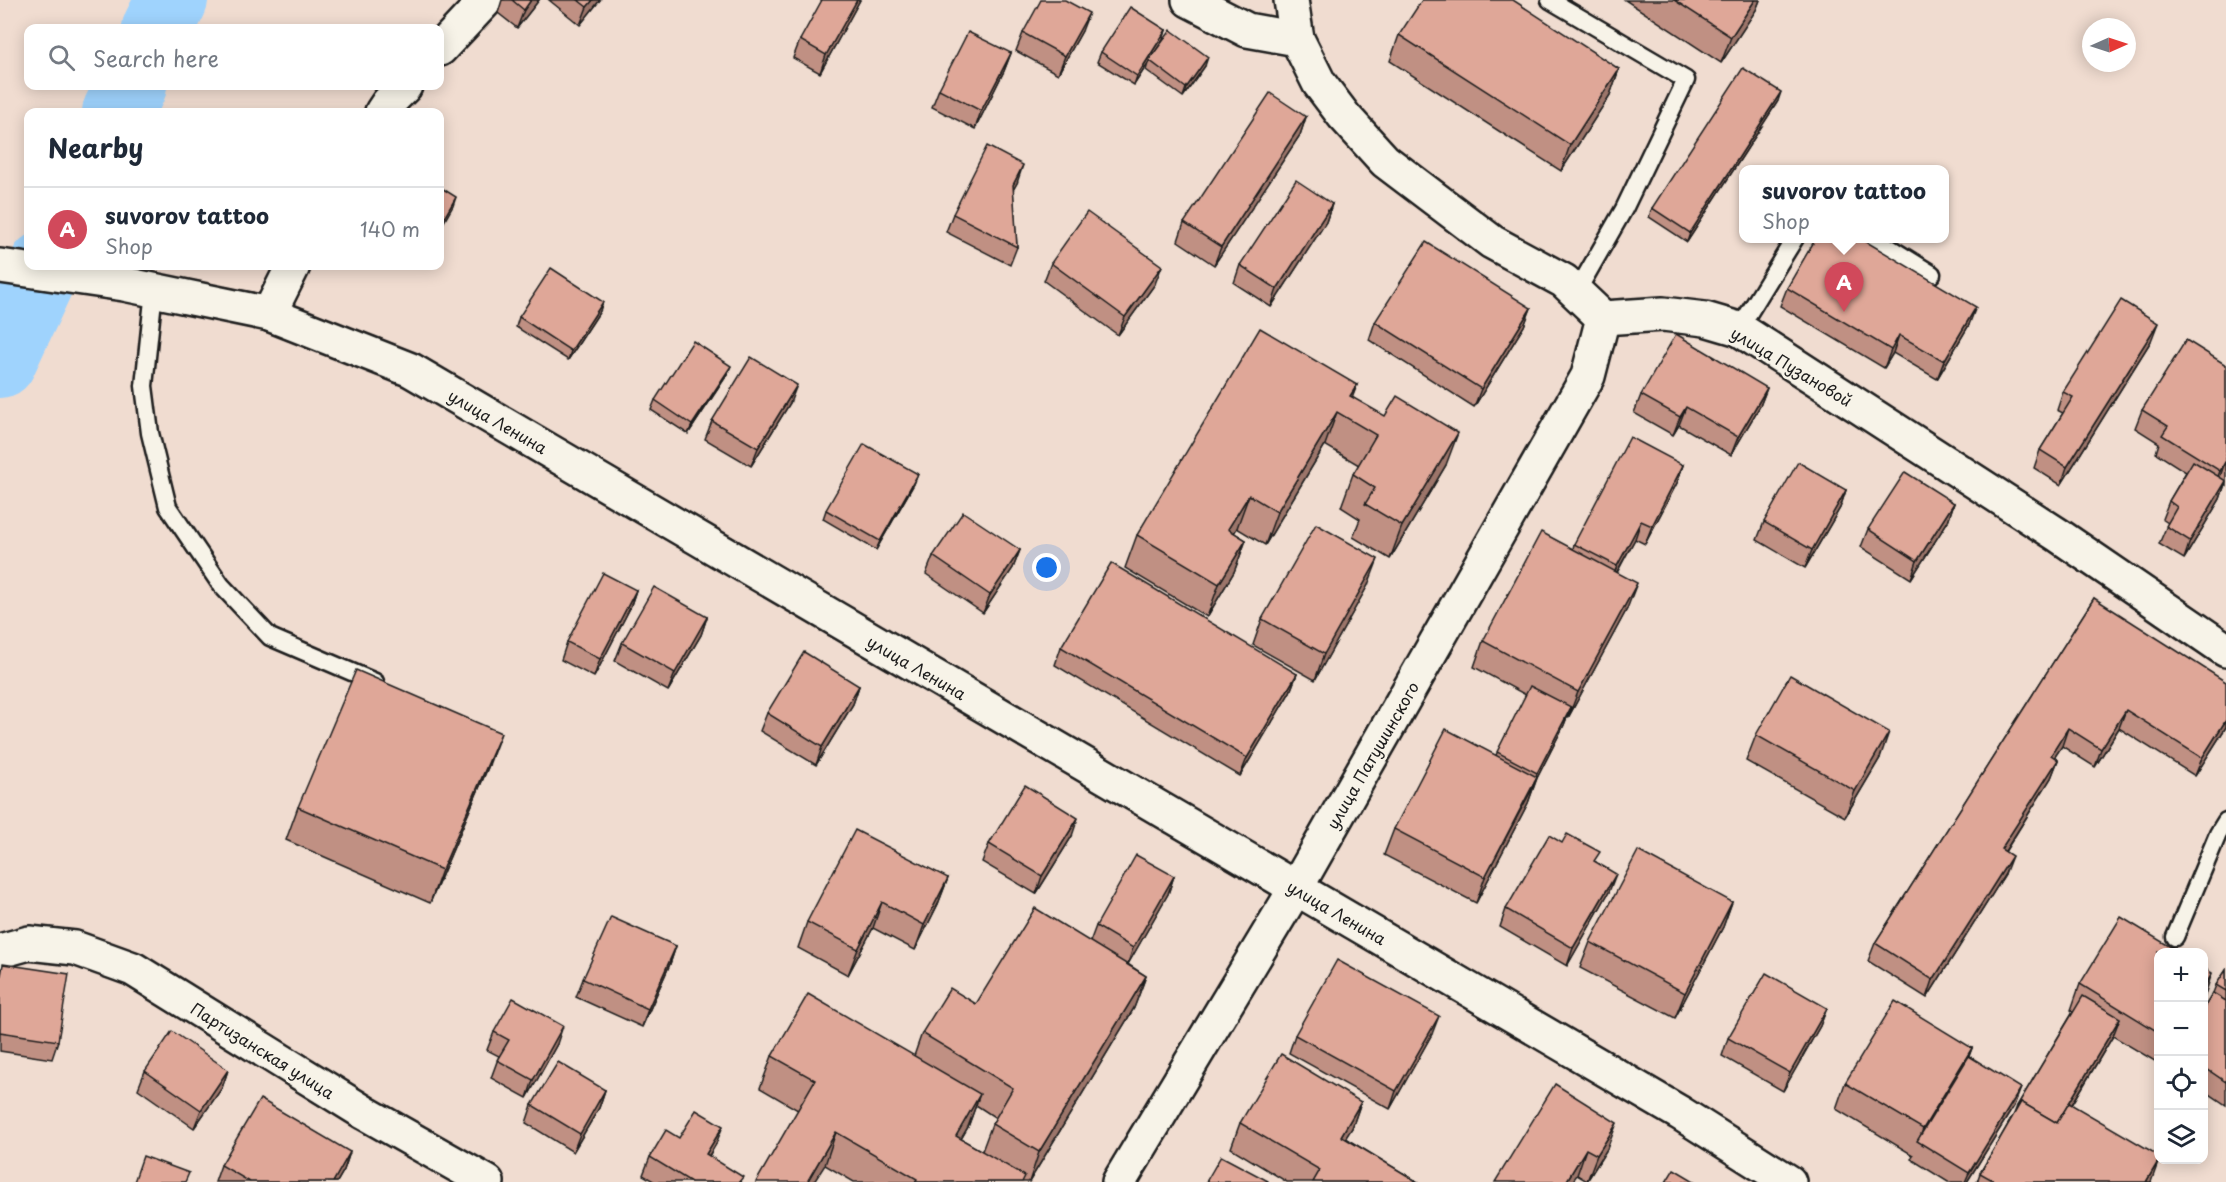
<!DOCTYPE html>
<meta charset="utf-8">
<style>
:root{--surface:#fff;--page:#f2f2f3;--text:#1f2937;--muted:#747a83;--line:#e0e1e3;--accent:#d1495b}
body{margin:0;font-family:"Playpen Sans",sans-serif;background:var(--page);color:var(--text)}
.controls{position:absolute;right:18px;bottom:18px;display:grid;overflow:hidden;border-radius:12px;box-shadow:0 3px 15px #0003}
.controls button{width:54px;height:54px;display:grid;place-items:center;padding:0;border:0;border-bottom:2px solid var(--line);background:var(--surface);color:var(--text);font:30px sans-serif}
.compass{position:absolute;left:2082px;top:18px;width:54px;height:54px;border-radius:50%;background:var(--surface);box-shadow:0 3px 15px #0003;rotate:87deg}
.you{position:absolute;left:1047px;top:568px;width:21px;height:21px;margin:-15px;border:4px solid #fff;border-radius:50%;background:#1a73e8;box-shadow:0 0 0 9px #1a73e833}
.badge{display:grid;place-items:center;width:39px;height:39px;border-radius:50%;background:var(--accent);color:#fff;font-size:20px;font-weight:700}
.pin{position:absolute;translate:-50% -50px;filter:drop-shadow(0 2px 3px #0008)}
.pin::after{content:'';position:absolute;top:32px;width:21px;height:18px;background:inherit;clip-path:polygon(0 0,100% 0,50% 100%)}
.popup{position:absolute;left:1739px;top:165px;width:210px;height:78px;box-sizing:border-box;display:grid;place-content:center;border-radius:12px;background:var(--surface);filter:drop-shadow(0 2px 4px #0005);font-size:20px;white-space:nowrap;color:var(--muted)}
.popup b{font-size:22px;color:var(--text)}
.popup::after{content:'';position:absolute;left:50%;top:100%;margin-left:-12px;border:12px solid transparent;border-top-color:var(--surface)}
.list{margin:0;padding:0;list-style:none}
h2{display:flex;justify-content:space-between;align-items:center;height:78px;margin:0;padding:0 24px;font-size:26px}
h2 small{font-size:20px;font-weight:400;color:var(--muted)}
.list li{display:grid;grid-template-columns:39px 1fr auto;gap:18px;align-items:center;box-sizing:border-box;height:84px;padding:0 24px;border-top:2px solid var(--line)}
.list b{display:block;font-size:22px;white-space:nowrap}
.list p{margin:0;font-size:20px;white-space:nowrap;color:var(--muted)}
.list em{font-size:20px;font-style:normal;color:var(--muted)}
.icon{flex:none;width:33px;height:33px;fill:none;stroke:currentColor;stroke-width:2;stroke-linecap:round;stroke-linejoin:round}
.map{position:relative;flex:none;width:2226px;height:1182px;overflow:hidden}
.search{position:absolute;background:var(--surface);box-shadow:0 3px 15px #0003;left:24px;top:24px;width:420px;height:66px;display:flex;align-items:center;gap:15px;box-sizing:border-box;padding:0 21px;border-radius:12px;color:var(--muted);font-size:22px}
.panel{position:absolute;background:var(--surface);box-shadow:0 3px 15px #0003;left:24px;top:108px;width:420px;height:162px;border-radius:12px}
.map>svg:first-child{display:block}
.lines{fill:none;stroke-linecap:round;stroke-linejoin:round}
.river{stroke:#9fd3fd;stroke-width:72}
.service-casing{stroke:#1c1c1c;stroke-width:21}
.minor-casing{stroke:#1c1c1c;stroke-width:38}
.tertiary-casing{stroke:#1c1c1c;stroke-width:38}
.secondary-casing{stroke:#1c1c1c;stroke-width:38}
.service{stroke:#f7f3e8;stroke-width:16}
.minor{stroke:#f7f3e8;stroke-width:33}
.tertiary{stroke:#f7f3e8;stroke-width:33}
.secondary{stroke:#f7f3e8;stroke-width:33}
.wall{fill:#c09083;stroke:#1c1c1c;stroke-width:1.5;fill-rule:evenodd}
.shaded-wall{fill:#9c756a;stroke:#1c1c1c;stroke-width:1.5}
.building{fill:#dfa798;stroke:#1c1c1c;stroke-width:1.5}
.labels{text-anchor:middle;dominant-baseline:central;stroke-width:5;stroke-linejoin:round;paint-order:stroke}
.street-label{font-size:16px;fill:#1c1c1c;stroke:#f7f3e8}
</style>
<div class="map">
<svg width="2226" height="1182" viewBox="0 0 2226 1182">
<rect width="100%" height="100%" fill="#f0dcd0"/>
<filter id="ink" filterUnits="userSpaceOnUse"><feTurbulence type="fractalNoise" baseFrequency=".0167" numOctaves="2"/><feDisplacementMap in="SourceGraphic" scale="12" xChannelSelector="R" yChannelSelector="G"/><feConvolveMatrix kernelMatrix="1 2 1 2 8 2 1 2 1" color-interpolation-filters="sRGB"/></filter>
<g filter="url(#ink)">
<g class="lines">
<g class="river">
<polyline points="158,28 172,0"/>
<polyline points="118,112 131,86"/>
<polyline points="0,362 45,266"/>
</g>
<defs>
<g id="service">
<polyline points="1550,0 1686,80 1624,209 1576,293"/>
<polyline points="1874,238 1932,274"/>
<polyline points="154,290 144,386 150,433 168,507 221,585 270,637 375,682"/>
<polyline points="1739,329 1795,238"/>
<polyline points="2175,937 2218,834 2226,821"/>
</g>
<g id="minor">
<polyline points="1189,0 1247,30 1297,39"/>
<polyline points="440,49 486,0"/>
<polyline points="382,112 388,103 405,86"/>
<polyline points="269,314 293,266"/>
<polyline points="1603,318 1663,314 1705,319 1739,329 2058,535 2226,650"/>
<polyline points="0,951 29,943 75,948 133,969 365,1113 487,1182"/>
<polyline points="1119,1182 1296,888"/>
</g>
<polyline id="tertiary" points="1291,0 1297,39 1319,83 1344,116 1385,161 1492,242 1564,281 1603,318 1588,376 1296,888"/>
<polyline id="secondary" points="0,266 124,284 269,314 411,370 1680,1113 1789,1182"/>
</defs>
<use href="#service" class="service-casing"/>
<use href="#minor" class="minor-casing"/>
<use href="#tertiary" class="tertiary-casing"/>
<use href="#secondary" class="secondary-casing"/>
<use href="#service" class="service"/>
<use href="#minor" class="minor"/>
<use href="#tertiary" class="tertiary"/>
<use href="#secondary" class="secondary"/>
</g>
<g class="wall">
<polygon points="502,0 539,0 517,28 498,13"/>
<polygon points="549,0 600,0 580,25"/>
<polygon points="860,0 820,73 793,58 800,40"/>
<polygon points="1625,0 1760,0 1756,10 1721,63"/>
<polygon points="1166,30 1163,40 1134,85 1097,62 1101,52"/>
<polygon points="1082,31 1058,74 1016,51 1023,33"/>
<polygon points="1399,35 1619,69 1610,95 1561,171 1390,61"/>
<polygon points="1011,53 1004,71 975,129 932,107 939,89"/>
<polygon points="1149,60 1205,66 1183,97 1146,70"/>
<polygon points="1778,101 1687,242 1649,217 1652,208"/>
<polygon points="1306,117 1300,135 1214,265 1178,241 1184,223"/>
<polygon points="1017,183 1013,190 1017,247 1010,265 946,232 953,214"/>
<polygon points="1332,204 1326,222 1271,307 1234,283 1240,265"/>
<polygon points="1051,263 1155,284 1118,335 1044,281"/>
<polygon points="1787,288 1969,325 1937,379 1893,353 1884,368 1780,306"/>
<polygon points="1531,308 1524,326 1474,407 1369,340 1375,322"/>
<polygon points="600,311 568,360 516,327 519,317"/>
<polygon points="2151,341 2061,485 2034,468 2040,450 2063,413 2057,410 2063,392"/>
<polygon points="2226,365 2226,485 2225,484 2220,499 2184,559 2159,544 2168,523 2162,519 2169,501 2186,472 2156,453 2159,443 2135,428 2142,410"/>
<polygon points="727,375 688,434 651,410 655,400"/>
<polygon points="1357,385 1352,397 1446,465 1390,559 1353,537 1360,519 1341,507 1353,474 1359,465 1325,445 1265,545 1237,528 1234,533 1246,540 1234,572 1207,617 1125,568 1137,535"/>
<polygon points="1767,388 1760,406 1731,455 1679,425 1673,435 1634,413 1641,395"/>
<polygon points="790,403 751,466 705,439 712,421"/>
<polygon points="1683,465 1677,483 1645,544 1635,539 1617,573 1627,609 1568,718 1567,717 1564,725 1537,778 1528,803 1476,903 1384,855 1394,829 1496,755 1526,695 1474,667 1483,641 1573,549 1574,544"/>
<polygon points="918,474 914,484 876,550 823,519 826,510"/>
<polygon points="1846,490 1840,508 1805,568 1757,540 1764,522"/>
<polygon points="1954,503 1948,521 1911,579 1861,547 1868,529"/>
<polygon points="1020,550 1013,568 983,613 926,574 933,556"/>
<polygon points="1368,585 1315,680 1253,645 1262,619"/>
<polygon points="636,590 630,608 594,677 561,660 567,642"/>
<polygon points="2094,598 2226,727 2195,776 2119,728 2095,767 2062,746 2054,758 2058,760 2051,778 2005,852 2005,874 1927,998 1868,961 1875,943"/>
<polygon points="707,617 701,635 668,691 615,661 622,643"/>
<polygon points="1061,647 1297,674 1290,692 1240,776 1055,665"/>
<polygon points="859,686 853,704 816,765 760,731 767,713"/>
<polygon points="1756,735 1880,758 1845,817 1746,761"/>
<polygon points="489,765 430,903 286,840 298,807"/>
<polygon points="1072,836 1036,894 982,862 989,844"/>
<polygon points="1596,862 1609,892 1567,966 1500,927 1506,909"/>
<path d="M1174 876 1168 894 1128 964 1146 976 1134 1008 1029 1182H854L825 1165 798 1110 760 1088 772 1056H914L922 1033 1090 942 1096 926ZM976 1105 996 1118 992 1124 982 1151 961 1139 968 1127Z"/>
<polygon points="948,878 938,904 915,950 873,928 848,975 798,948 807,922"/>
<polygon points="1732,902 1723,927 1675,1018 1580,968 1590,942"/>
<polygon points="676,946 670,964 642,1027 576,997 583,979"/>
<polygon points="2158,952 2158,1063 2113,1036 2072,1105 2151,1182 1977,1182 1980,1173 2014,1114 2017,1106 2073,1012 2071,1010 2080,984"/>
<polygon points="2226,970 2226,1105 2204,1090 2204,1008 2213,993 2216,985"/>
<polygon points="0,981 58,1041 52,1059 0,1051"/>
<polygon points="1827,1008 1820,1026 1783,1091 1722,1056 1728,1038"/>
<polygon points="494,1032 557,1044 527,1098 491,1078 499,1056 487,1050"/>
<polygon points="1432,1034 1390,1109 1289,1053 1295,1035"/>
<polygon points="1972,1048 1969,1056 2014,1106 1967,1182 1948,1182 1911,1159 1913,1155 1836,1109 1845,1083"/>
<polygon points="228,1070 222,1088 194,1128 138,1089 145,1071"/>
<polygon points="1555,1084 1607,1149 1587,1181 1577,1175"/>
<polygon points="605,1090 599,1108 573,1152 526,1123 532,1105"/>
<polygon points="1361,1102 1352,1128 1345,1138 1418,1182 1287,1182 1231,1148 1240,1123"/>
<polygon points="679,1138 716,1144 709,1156 741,1182 655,1182 643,1175 650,1157"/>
<polygon points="350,1152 344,1170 337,1182 215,1182 221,1165"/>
</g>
<g class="shaded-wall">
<polygon points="531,0 539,0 517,28 524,10"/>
<polygon points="593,0 600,0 580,25 587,7"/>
<polygon points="857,0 860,0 820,73 826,55"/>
<polygon points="1755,0 1760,0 1756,10 1721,63 1731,37"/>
<polygon points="1089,13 1082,31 1058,74 1065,56"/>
<polygon points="1166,30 1163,40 1134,85 1137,76"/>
<polygon points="1011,53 1004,71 975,129 981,111"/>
<polygon points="1208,57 1205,66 1183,97 1186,88"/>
<polygon points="1619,69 1610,95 1561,171 1570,145"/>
<polygon points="1781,92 1778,101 1687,242 1690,233"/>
<polygon points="1306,117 1300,135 1214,265 1221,247"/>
<polygon points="1023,165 1017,183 1006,203 1013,185"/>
<polygon points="456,197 453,206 440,229 440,225"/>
<polygon points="1332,204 1326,222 1271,307 1277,289"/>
<polygon points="1162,266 1155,284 1118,335 1125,317"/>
<polygon points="603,302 600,311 568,360 571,351"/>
<polygon points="1976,307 1969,325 1937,379 1944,361"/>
<polygon points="1531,308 1524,326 1474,407 1481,389"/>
<polygon points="2158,323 2151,341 2061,485 2067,467"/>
<polygon points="1899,335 1893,353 1884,368 1891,350"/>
<polygon points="731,366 727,375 688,434 692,425"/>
<polygon points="797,385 790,403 751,466 758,448"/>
<polygon points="1357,385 1345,417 1350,396"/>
<polygon points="1767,388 1760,406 1731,455 1738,437"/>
<polygon points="1686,407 1679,425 1673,435 1680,417"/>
<polygon points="1337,412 1325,445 1265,545 1277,512"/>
<polygon points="1458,433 1446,465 1390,559 1402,526"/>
<polygon points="2225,462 2219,480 2213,489 2220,471"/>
<polygon points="1683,465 1677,483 1645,544 1652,526"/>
<polygon points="918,474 914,484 876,550 880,541"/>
<polygon points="2226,481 2220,499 2184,559 2190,541"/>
<polygon points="1846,490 1840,508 1805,568 1812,550"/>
<polygon points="1249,495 1237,528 1216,562 1228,529"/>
<polygon points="1954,503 1948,521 1911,579 1917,561"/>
<polygon points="1641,521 1635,539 1610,584 1617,566"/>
<polygon points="1246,540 1234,572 1207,617 1219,584"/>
<polygon points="1020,550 1013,568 983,613 990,595"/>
<polygon points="1378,559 1368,585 1315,680 1324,654"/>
<polygon points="1637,583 1627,609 1568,718 1578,692"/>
<polygon points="636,590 630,608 594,677 600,659"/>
<polygon points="707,617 701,635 668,691 675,673"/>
<polygon points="1297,674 1290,692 1240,776 1247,758"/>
<polygon points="859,686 853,704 816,765 822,747"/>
<polygon points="1571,707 1564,725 1537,778 1528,803 1476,903 1485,877 1532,789 1537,773"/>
<polygon points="2126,710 2119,728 2095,767 2101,749"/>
<polygon points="2226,720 2226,727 2195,776 2202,758"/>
<polygon points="2068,728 2062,746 2044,773 2051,755"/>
<polygon points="1889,732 1880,758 1845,817 1855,791"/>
<polygon points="501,733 489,765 430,903 442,870"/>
<polygon points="2058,760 2051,778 1995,867 2001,849"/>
<polygon points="1078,818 1072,836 1036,894 1042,876"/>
<polygon points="2012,856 2005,874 1927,998 1933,980"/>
<polygon points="1616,874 1609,892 1567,966 1573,948"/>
<polygon points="1174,876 1168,894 1127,966 1133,948"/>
<polygon points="948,878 938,904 915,950 924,925"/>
<polygon points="882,902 873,928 848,975 858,949"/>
<polygon points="1732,902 1723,927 1675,1018 1685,993"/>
<polygon points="676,946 670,964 642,1027 648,1009"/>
<polygon points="2212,973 2204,998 2204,988"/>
<polygon points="1146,976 1134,1008 1029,1182 1039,1152"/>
<polygon points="1827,1008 1820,1026 1783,1091 1790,1073"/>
<polygon points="1439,1016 1432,1034 1390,1109 1396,1091"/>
<polygon points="2120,1018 2113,1036 2047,1146 2054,1128"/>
<polygon points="563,1026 557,1044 527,1098 533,1080"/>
<polygon points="1972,1048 1962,1074 1918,1142 1923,1129"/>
<polygon points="228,1070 222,1088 194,1128 201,1110"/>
<polygon points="2021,1088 2014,1106 1967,1182 1965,1182 1969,1173"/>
<polygon points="605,1090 599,1108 573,1152 580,1134"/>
<polygon points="980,1094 968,1127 944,1168 956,1136"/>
<polygon points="1361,1102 1352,1128 1331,1161 1341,1136"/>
<polygon points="1617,1123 1607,1149 1587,1181 1597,1155"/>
<polygon points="723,1126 716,1144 699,1172 706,1154"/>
<polygon points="836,1132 825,1165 814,1182 807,1182"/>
<polygon points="1586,1149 1577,1175 1572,1182 1566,1182"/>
<polygon points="350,1152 344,1170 337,1182 333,1182"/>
<polygon points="2159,1160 2151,1182 2146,1182"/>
</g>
<g class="building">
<polygon points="512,0 531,0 524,10"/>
<polygon points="578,0 593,0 587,7"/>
<polygon points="822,0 857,0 826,55 800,40"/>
<polygon points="1041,0 1065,0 1089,13 1065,56 1023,33"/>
<polygon points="1422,0 1513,0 1619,69 1570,145 1399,35"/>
<polygon points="1674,0 1755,0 1731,37"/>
<polygon points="1130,7 1166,30 1137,76 1101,52"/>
<polygon points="1171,30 1208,57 1186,88 1149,60"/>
<polygon points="968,32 1011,53 981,111 939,89"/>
<polygon points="1743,68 1781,92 1690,233 1652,208"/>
<polygon points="1270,93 1306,117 1221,247 1184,223"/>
<polygon points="987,146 1023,165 1013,185 1017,247 953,214"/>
<polygon points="1296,180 1332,204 1277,289 1240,265"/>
<polygon points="440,187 456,197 440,225"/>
<polygon points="1087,212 1162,266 1125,317 1051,263"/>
<polygon points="1816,238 1860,238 1976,307 1944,361 1899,335 1891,350 1787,288"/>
<polygon points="1426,242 1531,308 1481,389 1375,322"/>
<polygon points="551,268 603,302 571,351 519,317"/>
<polygon points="2121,300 2158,323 2067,467 2040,450 2073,397 2063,392"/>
<polygon points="1260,328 1357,385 1350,396 1385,416 1397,396 1458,433 1402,526 1365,504 1375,488 1353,474 1376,435 1337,412 1277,512 1249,495 1228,529 1246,540 1219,584 1137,535"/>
<polygon points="1676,334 1767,388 1738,437 1686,407 1680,417 1641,395"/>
<polygon points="2186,340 2226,365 2226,462 2225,462 2220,471 2162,435 2168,426 2142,410"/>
<polygon points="693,341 731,366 692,425 655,400"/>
<polygon points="751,357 797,385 758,448 712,421"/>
<polygon points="1630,437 1683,465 1652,526 1641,521 1617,566 1574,544"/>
<polygon points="864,444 918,474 880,541 826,510"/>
<polygon points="2193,461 2226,481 2190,541 2166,526 2177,507 2169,501"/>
<polygon points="1798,462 1846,490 1812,550 1764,522"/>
<polygon points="1905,472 1954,503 1917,561 1868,529"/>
<polygon points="963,512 1020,550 990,595 933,556"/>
<polygon points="1316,524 1378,559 1324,654 1262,619"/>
<polygon points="1541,532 1637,583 1578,692 1483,641"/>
<polygon points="1111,563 1297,674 1247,758 1061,647"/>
<polygon points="603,573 636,590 600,659 567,642"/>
<polygon points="654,587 707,617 675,673 622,643"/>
<polygon points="2094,598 2226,682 2226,720 2202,758 2126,710 2101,749 2068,728 2051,755 2058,760 2001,849 2012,856 1933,980 1875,943"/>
<polygon points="804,652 859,686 822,747 767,713"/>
<polygon points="356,670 501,733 442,870 298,807"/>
<polygon points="1790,675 1889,732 1855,791 1756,735"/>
<polygon points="1530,686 1571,707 1537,773 1497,752"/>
<polygon points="1446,729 1537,777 1485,877 1394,829"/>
<polygon points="1025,785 1078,818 1042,876 989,844"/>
<polygon points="855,830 948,878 924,925 882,902 858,949 807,922"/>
<polygon points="1567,834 1600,852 1594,861 1616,874 1573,948 1506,909 1549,835 1562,843"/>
<polygon points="1638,851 1732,902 1685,993 1590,942"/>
<polygon points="1136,855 1174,876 1133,948 1096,926"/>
<polygon points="1035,908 1146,976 1039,1152 992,1124 1013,1088 922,1033 950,988 976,1004"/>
<polygon points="611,917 676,946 648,1009 583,979"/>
<polygon points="2121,917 2179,952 2158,952 2158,1032 2080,984"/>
<polygon points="1337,960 1439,1016 1396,1091 1295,1035"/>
<polygon points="3,964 69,974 58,1041 0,1032 0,981"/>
<polygon points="2204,968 2212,973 2204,988"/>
<polygon points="2226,970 2226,991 2216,985"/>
<polygon points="1766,973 1827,1008 1790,1073 1728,1038"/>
<polygon points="2213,993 2226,1001 2226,1082 2204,1067 2204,1008"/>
<polygon points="808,994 980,1094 956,1136 1025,1176 1022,1182 915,1182 917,1179 836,1132 807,1182 756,1182 815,1080 772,1056"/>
<polygon points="2083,996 2120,1018 2057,1123 2021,1102 2018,1106 2017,1106"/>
<polygon points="513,998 563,1026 533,1080 497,1060 509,1040 494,1032"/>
<polygon points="1895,1001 1972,1048 1923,1129 1845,1083"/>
<polygon points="172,1031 228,1070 201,1110 145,1071"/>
<polygon points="1281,1054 1361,1102 1341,1136 1418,1182 1313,1182 1320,1170 1240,1123"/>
<polygon points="1969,1056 2021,1088 1969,1173 1917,1141"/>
<polygon points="558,1062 605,1090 580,1134 532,1105"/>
<polygon points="1555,1084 1617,1123 1597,1155 1586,1149 1566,1182 1495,1182"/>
<polygon points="260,1099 350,1152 333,1182 250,1182 221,1165"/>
<polygon points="2021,1102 2057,1123 2069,1103 2158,1155 2159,1160 2146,1182 1996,1182 1980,1173"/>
<polygon points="696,1110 723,1126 706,1154 743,1177 739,1182 691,1182 650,1157 666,1130 679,1138"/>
<polygon points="143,1156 189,1173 185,1182 134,1182"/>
<polygon points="1221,1156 1268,1181 1268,1182 1206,1182"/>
<polygon points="1674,1169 1696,1182 1666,1182"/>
</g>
</g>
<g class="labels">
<g class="street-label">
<text transform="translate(1792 366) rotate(31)">улица Пузановой</text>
<text transform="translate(498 421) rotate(30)">улица Ленина</text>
<text transform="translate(917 667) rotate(30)">улица Ленина</text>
<text transform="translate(1372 755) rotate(-60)">улица Патушинского</text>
<text transform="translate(1337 912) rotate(30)">улица Ленина</text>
<text transform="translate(263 1050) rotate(32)">Партизанская улица</text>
</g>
</g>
</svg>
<div class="controls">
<button>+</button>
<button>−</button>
<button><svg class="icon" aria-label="locate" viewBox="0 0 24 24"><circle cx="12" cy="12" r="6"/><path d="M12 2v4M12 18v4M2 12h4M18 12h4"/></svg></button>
<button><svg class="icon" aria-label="layers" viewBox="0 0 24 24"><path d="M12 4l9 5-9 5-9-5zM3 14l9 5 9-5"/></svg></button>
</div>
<svg class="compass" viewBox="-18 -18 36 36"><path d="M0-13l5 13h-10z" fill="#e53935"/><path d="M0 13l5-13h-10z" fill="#747a83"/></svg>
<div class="you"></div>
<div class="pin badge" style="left:1844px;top:312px">A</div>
<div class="popup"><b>suvorov tattoo</b>Shop</div>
<div class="search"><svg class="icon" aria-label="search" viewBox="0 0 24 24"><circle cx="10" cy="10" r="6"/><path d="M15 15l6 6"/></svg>Search here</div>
<section class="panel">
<h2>Nearby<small></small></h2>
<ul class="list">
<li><span class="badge">A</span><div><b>suvorov tattoo</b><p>Shop</p></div><em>140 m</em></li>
</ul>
</section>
</div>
